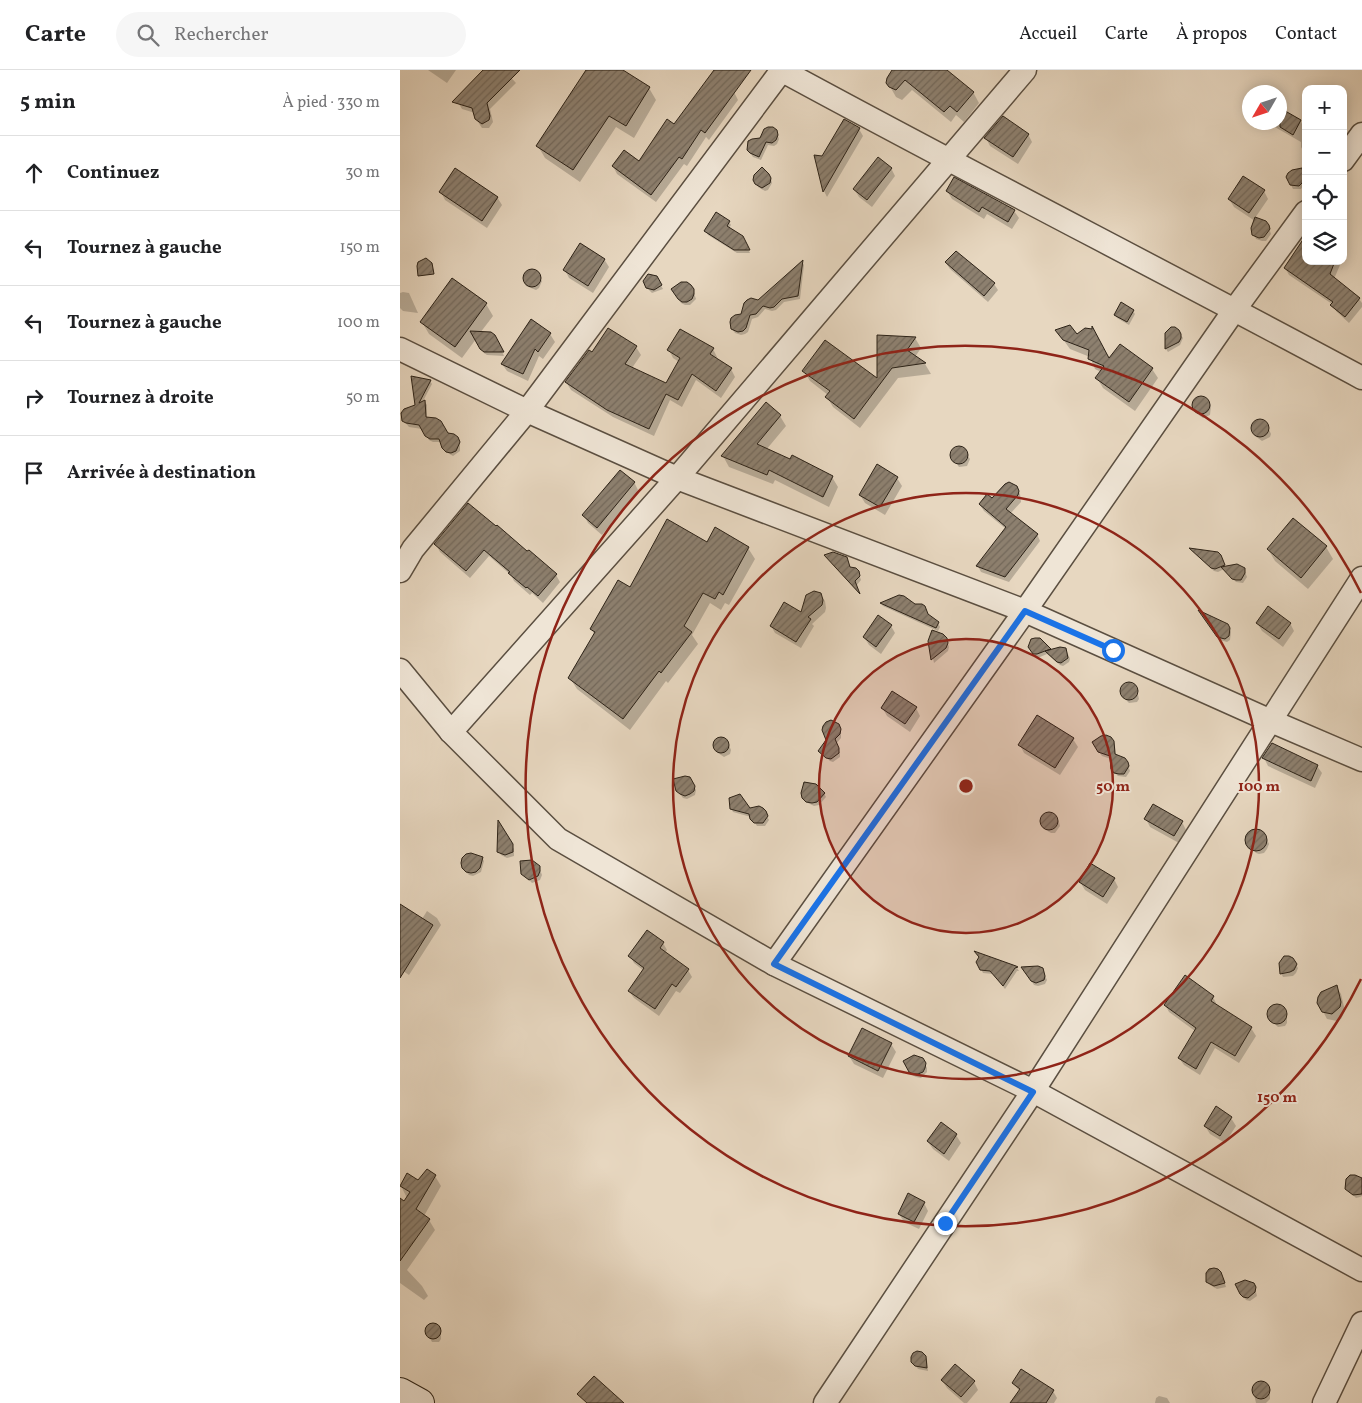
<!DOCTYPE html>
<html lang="fr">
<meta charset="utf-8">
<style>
:root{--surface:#fff;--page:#f6f6f6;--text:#202124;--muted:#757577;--line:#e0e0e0}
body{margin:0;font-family:Vollkorn,serif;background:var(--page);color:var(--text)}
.controls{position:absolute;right:15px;top:15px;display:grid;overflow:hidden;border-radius:10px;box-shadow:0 2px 12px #0003}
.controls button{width:45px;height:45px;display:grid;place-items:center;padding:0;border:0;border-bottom:1px solid var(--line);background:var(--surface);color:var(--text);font:25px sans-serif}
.compass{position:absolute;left:842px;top:15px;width:45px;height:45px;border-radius:50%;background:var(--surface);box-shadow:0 2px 12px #0003;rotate:231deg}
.stop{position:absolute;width:15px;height:15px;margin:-11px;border:4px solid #1a73e8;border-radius:50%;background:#fff}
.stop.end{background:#1a73e8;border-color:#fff;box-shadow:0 1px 5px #0008}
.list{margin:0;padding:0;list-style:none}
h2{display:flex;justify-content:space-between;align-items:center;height:65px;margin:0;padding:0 20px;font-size:21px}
h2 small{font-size:16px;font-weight:400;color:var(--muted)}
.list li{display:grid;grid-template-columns:32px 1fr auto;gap:15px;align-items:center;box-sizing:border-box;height:75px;padding:0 20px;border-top:1px solid var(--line)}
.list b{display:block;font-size:19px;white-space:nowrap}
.list em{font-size:16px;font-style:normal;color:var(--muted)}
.icon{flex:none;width:28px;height:28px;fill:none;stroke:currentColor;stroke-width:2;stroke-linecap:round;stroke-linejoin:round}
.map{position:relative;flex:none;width:962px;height:1333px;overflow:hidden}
header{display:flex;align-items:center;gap:30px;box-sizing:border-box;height:70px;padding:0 25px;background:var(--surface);border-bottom:1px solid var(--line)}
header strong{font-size:24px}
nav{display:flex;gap:28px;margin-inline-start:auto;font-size:18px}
.search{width:350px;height:45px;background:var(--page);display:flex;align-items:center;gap:12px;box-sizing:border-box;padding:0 18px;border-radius:28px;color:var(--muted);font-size:19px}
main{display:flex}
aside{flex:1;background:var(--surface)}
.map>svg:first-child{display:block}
.shadow{fill:#0003}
.building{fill:url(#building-hatch);stroke:#2c2217}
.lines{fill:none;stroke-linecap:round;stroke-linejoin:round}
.street-casing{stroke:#5b4f41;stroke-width:25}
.secondary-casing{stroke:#2c2217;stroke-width:30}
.street{stroke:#efe5d6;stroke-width:22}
.secondary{stroke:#efe5d6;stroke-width:28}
.route{stroke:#1a73e8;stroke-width:6}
.ring{fill:none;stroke:#8f2418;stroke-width:2.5}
.centre{fill:#8f2418;stroke:#efe5d6;stroke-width:2.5}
.ring-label{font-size:15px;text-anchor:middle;font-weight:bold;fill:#8f2418;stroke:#efe5d6;stroke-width:4;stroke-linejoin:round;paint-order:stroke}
</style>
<header>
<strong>Carte</strong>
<div class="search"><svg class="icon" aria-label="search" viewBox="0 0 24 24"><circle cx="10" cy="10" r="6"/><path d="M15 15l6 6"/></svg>Rechercher</div>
<nav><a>Accueil</a><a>Carte</a><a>À propos</a><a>Contact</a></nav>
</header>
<main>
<aside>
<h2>5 min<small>À pied · 330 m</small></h2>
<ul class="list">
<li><svg class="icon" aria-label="ahead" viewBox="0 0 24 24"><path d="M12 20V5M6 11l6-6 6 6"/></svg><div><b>Continuez</b></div><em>30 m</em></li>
<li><svg class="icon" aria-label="left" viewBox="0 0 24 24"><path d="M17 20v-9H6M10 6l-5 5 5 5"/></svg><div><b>Tournez à gauche</b></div><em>150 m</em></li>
<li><svg class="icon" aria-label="left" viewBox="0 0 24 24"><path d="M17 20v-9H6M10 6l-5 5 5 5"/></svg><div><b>Tournez à gauche</b></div><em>100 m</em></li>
<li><svg class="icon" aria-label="right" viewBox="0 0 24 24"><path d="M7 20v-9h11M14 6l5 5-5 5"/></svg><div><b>Tournez à droite</b></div><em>50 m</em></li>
<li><svg class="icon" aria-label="arrive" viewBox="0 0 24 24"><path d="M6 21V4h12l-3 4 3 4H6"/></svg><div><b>Arrivée à destination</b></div></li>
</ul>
</aside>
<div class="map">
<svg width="962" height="1333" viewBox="0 0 962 1333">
<defs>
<pattern id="building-hatch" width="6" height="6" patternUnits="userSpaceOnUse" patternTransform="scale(1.25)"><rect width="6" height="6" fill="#8d806f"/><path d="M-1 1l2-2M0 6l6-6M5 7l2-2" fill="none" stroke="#73685a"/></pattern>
</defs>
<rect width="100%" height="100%" fill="#e7d7c0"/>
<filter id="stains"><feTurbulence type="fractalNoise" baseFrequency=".004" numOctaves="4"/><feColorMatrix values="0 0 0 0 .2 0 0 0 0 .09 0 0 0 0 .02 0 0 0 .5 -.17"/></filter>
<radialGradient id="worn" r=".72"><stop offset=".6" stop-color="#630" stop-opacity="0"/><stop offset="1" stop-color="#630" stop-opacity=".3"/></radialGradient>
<g class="shadow">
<polygon points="28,0 56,0 47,13"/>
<polygon points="90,0 104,0 116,13 90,39 93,52 89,58 82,58 76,49 75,43 62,39 59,34"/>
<polygon points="187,0 220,0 249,18 256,30 234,68 216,57 180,112 145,88 138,76"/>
<polygon points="501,0 545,0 573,22 579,33 564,52 556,45 551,52 512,20 502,30 496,27 488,13"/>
<polygon points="334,22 338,30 309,70 306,67 287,96 284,94 256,132 217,104 213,96 239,93 275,56"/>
<polygon points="879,39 900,50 903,56 904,50 906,52 906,86 901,77 901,72 866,52 879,52"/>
<polygon points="459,59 463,66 427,127 424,121 416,86 422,87"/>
<polygon points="376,61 379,69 377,74 374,76 368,75 361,90 353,87 348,80 361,69"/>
<polygon points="628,64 632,72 618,94 590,76 586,68"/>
<polygon points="491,98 495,106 472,137 459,127 454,119"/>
<polygon points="902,105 905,113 901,119 893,119 889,111"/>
<polygon points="371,109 372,113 368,120 365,121 358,117 356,113"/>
<polygon points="547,121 614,141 619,148 612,159 587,144 584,149 552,129"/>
<polygon points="864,121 868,129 855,148 868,155 871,164 866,171 862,171 856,169 854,165 855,151 834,137 829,129"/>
<polygon points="41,122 97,127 102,135 87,158 45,130"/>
<polygon points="329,152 331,155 329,158 344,171 350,183 337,183 308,165 306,161"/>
<polygon points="204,189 209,197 193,223 169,208 165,200"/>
<polygon points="906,191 938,191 940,195 934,209 959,229 962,233 962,237 949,253 936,241 932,234 889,205 885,198"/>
<polygon points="402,192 404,195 400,229 384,232 376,240 372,241 365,239 358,247 352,249 348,262 345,264 341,265 335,263 332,259 342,245"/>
<polygon points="546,193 594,214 598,220 588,232 550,199"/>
<polygon points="134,201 142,211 139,218 136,220 126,216 124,212 125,205 127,202"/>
<polygon points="256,207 263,219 252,223 247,218"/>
<polygon points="273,220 293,220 296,229 290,235 285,235 281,233"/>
<polygon points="3,222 9,223 18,243 3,241 0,238 0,223"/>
<polygon points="86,234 93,246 80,263 97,270 104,286 87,285 84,283 76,269 62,288 29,264 22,252"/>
<polygon points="733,241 735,244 729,255 717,248 715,245"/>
<polygon points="208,259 236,277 241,285 232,298 267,315 279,292 273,288 269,280 313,279 317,287 316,289 331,299 335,307 321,328 296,310 282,337 270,330 254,366 213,347 171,320 166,312 192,284"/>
<polygon points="657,261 676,265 709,290 752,299 758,308 735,341 703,318 697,308 701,302 695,299 690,287 670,279"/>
<polygon points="150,264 155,272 143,289 139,286 128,311 107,301 102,294"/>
<polygon points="780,264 783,268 780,275 768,282 766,279"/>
<polygon points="515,268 521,278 515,287 525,294 531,304 498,308 460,358 433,337 427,327 428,325 410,311 404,301 478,311"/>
<polygon points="30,311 32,314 22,333 25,332 27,335 27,349 60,372 60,381 53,386 46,382 41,372 33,372 29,370 22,359 9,357 4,351 16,336"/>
<polygon points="797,328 806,329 809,332 811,336 810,345 803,348 796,343 794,339 794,330"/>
<polygon points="380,346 386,356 366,380 432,407 438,417 429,437 375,410 373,414 329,397 323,386"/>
<polygon points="861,350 865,351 871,364 870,367 862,371 855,366 853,362 853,354"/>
<polygon points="559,377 562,378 570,389 567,396 559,397 551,386 552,382"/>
<polygon points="497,408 502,416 485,445 465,433 460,425"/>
<polygon points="234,412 238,420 202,465 188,453 184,445"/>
<polygon points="616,417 620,424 621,432 610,444 637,464 640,471 609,512 581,502 578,496 606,459 584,441 580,435"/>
<polygon points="68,434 156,505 160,512 143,533 132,523 130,525 114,511 111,505 89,486 70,508 40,482 36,474"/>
<polygon points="307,474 348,478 355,489 329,535 325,533 321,540 310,533 292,565 298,574 268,613 266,611 230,660 177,619 170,608 195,565 191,559 230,518"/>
<polygon points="926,477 933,489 908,519 875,491 868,479"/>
<polygon points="791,480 823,490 826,498 844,499 847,507 843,513 836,512 824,499 818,502 814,501"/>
<polygon points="425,486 458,502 461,510 456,516 459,523"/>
<polygon points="420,524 425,531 426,538 425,542 412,554 414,556 401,578 375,563 371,556 402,544"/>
<polygon points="481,534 528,546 538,553 540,557 538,561 483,536"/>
<polygon points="801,543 827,555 831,562 830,570 827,572 820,570"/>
<polygon points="857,553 890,553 894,561 883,577 862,561"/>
<polygon points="491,556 495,563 481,584 469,575 464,567"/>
<polygon points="546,568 549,577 548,581 534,593 529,571"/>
<polygon points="639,569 651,581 666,579 670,589 669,592 663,596 660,595 647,584 640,587 636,587 630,577"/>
<polygon points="727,614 735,616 737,620 739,629 737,632 729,633 723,627 721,619"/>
<polygon points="516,638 520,646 510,662 487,646 483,639"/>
<polygon points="441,659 441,668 436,674 440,683 440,687 433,692 430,691 419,681"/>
<polygon points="710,668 715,676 716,686 727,693 730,701 726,707 718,706 715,703 711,689 702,686 695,676"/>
<polygon points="318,669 321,669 328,673 331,680 330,684 324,687 318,683 315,675"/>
<polygon points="673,669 678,677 660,705 624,683 620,675"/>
<polygon points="864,688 917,696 922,703 915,718 868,696"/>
<polygon points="289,708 296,720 295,725 287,729 283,728 277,720"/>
<polygon points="424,723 426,727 419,735 414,736 406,732"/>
<polygon points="331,738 363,739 369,750 365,756 357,756 351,747 333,742"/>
<polygon points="650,743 656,748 659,752 660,756 655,763 651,763 644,759 642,755 643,747"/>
<polygon points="746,749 782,752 786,760 779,773 750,757"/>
<polygon points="99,755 114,779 114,786 107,788 101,785 99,781"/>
<polygon points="856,760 861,761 865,765 869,774 867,779 864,783 859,784 856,783 848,774 846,770 848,765 851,761"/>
<polygon points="82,788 84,791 81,802 73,806 69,805 66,802"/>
<polygon points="139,797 142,805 140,810 132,813 123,803"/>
<polygon points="714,809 718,817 707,834 685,820 680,812"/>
<polygon points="0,841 22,849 27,841 37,848 41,855 9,905 0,899"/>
<polygon points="263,873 267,880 265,883 288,900 292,907 280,923 276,921 259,946 234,928 229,921 244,901 234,893 230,886"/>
<polygon points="577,883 617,898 619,901 617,901 605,919 593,904 583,903 581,899 580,888"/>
<polygon points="892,889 898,898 896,903 893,906 883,907 881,903"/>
<polygon points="623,898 644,903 647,910 645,914 638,916 634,915"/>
<polygon points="936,916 941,924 945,941 941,949 937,951 927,949 918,932"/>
<polygon points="813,927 817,935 816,936 851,958 856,966 839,993 815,978 800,1005 784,995 779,988 795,961 769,942 765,935"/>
<polygon points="874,935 881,937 887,944 887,953 885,956 878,957 868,948 869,941"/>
<polygon points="462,959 491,974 496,982 483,1008 454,994 449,986"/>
<polygon points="522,989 527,998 527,1002 521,1008 516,1007 512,1005 505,991"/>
<polygon points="817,1038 831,1048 836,1056 825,1073 810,1064 805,1056"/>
<polygon points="541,1054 556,1065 561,1073 549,1091 533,1079 528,1072"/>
<polygon points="27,1100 35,1106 41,1116 24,1146 29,1150 35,1160 7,1200 22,1216 28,1226 24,1230 0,1213 0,1138 7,1128 1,1116 19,1112"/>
<polygon points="962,1113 962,1126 960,1127 956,1128 946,1118"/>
<polygon points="524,1133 528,1141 519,1159 504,1152 499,1144"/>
<polygon points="823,1207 826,1217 817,1219 810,1215 807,1211"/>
<polygon points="855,1218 857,1226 850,1231 846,1230 841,1224"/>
<polygon points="29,1255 36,1255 39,1258 41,1262 41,1269 39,1272 32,1272 28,1265 26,1261"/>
<polygon points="525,1286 527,1290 528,1301 518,1299 513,1292"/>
<polygon points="542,1310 574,1312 578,1320 567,1333 564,1333 547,1318"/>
<polygon points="613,1313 653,1321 657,1328 654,1333 611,1333 620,1322"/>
<polygon points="857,1313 861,1313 868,1317 870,1321 870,1329 866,1333 856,1333 853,1320"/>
<polygon points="759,1326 767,1328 770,1333 755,1333 756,1328"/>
</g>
<g class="building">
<polygon points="83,0 120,0 87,33 90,46 89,50 82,54 75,49 72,38 52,32"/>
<polygon points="186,0 223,0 250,17 226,56 209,46 173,100 136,76"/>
<polygon points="314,0 351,0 305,63 301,60 282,89 279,87 251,125 212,96 224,80 239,91 267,49 274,54"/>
<polygon points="492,0 547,0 574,22 557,42 550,36 544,42 505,10 496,20 489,17 486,13 487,8"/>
<polygon points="880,38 901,50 893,65 880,57"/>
<polygon points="603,46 629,64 613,87 584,68"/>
<polygon points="444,49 460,58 423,122 414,85 422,86"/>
<polygon points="368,57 373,57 377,60 378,65 376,70 372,73 366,72 359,87 350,83 347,80 348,71 352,69 360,68 364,59"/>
<polygon points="478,87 492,98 467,130 453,119"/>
<polygon points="362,97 369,104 371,108 370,113 362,118 355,114 353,110 354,105"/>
<polygon points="55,98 98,127 82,151 39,122"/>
<polygon points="902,98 904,109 902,113 899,116 890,115 886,107 888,103 892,100"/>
<polygon points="843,106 865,120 849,143 828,129"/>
<polygon points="554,107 615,140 608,152 582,137 579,142 546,121"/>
<polygon points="316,142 330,151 327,156 343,166 350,180 334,180 304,161"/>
<polygon points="855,147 866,151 869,155 870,159 864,167 859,168 852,165 851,158"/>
<polygon points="906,165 906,191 935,191 930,204 960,228 945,247 930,235 933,232 884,198"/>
<polygon points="180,173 205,189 188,216 163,200"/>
<polygon points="556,181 595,213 584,226 545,192"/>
<polygon points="26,188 32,193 34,204 18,206 17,196 18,192"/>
<polygon points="403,190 398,226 382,229 374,237 370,238 363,236 356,244 350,245 346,258 343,261 338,262 331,259 330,252 331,248 335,245 341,244 344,233 347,230 351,228 358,230"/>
<circle cx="132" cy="208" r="9"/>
<polygon points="248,204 257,206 262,215 254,220 246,218 243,211"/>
<polygon points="52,208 87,233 55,277 20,252"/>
<polygon points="281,212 287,212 291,215 294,219 294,224 292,229 287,232 282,232 278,229 271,219"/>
<polygon points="721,232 734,240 727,252 714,245"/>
<polygon points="131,249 151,263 138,282 135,279 123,304 101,294"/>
<polygon points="670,255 677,264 685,258 692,259 692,256 709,288 720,274 753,298 729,332 695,308 704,296 688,289 689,280 663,270 655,260"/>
<polygon points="771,257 775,257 779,260 781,264 781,268 779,272 765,279 765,263"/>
<polygon points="208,258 237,276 225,294 266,313 280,288 267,280 280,259 314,278 310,284 332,298 316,321 292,304 278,330 266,324 249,359 207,340 165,312 189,280 192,282"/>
<polygon points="70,261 91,262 95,265 104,282 84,282 80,279"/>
<polygon points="477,265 516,267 507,280 526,293 492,298 454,349 425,327 430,321 402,301 425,270 477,308"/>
<polygon points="11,306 31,310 19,333 25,330 26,347 36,348 41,351 48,363 54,364 58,367 60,372 56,381 51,383 46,382 42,378 39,369 30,369 25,366 19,355 6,353 2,351 1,343 4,339 15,335"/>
<circle cx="801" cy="335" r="9"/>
<polygon points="366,332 381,345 357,374 390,389 392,385 433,406 423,427 369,400 367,405 321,386"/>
<circle cx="860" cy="358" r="9"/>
<circle cx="559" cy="385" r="9"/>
<polygon points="477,394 498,407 480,437 459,425"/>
<polygon points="220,400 235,412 197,458 182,445"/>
<polygon points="609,412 617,416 619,421 618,425 606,439 638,464 605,507 576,496 606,457 579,434 587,424 592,428 605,414"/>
<polygon points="68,433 96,456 97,455 127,481 129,480 157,504 138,526 127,517 126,518 108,503 110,502 84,480 66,501 34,474"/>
<polygon points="893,448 927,476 901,508 867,479"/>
<polygon points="267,449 307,472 315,457 349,477 323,525 319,522 315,529 303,523 284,556 292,562 261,603 259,601 223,649 168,608 195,562 190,559 218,510 230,517"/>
<polygon points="789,478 818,482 821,485 825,495 815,499 811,498"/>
<polygon points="433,482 447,487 450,497 456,498 459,501 460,506 455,511 460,524 424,485"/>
<polygon points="837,494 845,498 845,503 841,510 836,510 832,509 821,497"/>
<polygon points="414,521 421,523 423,530 422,535 408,547 411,549 396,572 370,556 384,532 401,542 406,525"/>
<polygon points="499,525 504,526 515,534 522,534 525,536 528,544 539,552 536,558 480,533"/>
<polygon points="868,536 891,553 879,569 856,553"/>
<polygon points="798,540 828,554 830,558 829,566 825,569 817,567"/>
<polygon points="478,545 492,555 476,577 463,567"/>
<polygon points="532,560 543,564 547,568 548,573 546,578 531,590 528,571"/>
<polygon points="635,568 640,568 651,579 645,581 660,577 666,578 668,588 661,593 657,592 645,581 637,584 633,584 628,577 631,569"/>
<circle cx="729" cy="621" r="9"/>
<polygon points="492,621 517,637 505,654 481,638"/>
<polygon points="637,645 674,668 655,698 618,675"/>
<polygon points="431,650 439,654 441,659 440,664 435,669 439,678 439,683 431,689 426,688 418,681 426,670 422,660 423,656 426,652"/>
<polygon points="706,665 711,667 714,671 715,684 725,688 728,692 729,696 724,704 719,704 714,703 711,699 710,686 698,682 692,672 701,666"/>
<circle cx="321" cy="675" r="8"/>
<polygon points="872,673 918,695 911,711 862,688"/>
<polygon points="285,706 290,707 295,716 294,721 290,724 285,726 280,724 276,721 273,709"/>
<polygon points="404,712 416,714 425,723 417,732 412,733 406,732 402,728 401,723"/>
<polygon points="340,724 350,738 359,736 363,738 366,741 368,746 363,753 354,753 350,749 349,744 330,739 329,728"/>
<polygon points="753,734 783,751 774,766 744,749"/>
<circle cx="649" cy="751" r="9"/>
<polygon points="98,750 113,774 113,782 105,785 97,782"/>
<circle cx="856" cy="770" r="11"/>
<polygon points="71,783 83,787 80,798 76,802 71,803 66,802 62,798 61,793 62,788 66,784"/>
<polygon points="132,790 140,796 140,801 138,806 129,810 121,804 120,791"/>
<polygon points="690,793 715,808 703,827 679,812"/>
<polygon points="0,834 33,855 0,908"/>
<polygon points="247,860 264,872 260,878 289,899 276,917 272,914 255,939 228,921 244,898 228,886"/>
<polygon points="574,881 616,896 618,897 615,898 603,916 590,901 580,900 576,892 579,887"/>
<polygon points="884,886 889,886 893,888 897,894 894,900 890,902 880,904 879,893"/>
<polygon points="638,896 643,898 645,906 644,910 636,913 631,911 621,897"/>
<polygon points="785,905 814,926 811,931 852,957 835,986 811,972 796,999 778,988 796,958 764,935"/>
<polygon points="937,915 941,932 940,937 932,944 922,942 917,933 918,927 921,922"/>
<circle cx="877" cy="944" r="10"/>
<polygon points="462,958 492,973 478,1001 448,986"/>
<polygon points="514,985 523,988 526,993 525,998 523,1002 518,1004 513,1004 509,1002 503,991"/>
<polygon points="816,1036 832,1047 820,1066 804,1056"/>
<polygon points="541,1052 557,1064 544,1084 527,1071"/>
<polygon points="27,1099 36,1105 16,1139 30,1149 0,1191 0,1128 4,1131 10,1122 0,1116 7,1103 18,1110"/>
<polygon points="950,1105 955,1105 962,1108 962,1124 953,1125 945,1119 946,1109"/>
<polygon points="508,1123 525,1132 514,1152 498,1144"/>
<polygon points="814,1198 818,1199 821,1202 825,1213 814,1216 806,1212 806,1203 809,1199"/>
<polygon points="845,1210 854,1213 856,1217 855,1222 848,1228 843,1227 840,1224 835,1214"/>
<circle cx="33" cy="1261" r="8"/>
<polygon points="517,1281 522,1282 526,1286 527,1298 515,1296 511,1292 511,1287 513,1283"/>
<polygon points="555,1294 575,1311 561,1327 541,1310"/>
<polygon points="621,1299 654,1320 646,1333 610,1333 620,1319 612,1313"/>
<polygon points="194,1306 224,1333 187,1333 177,1324"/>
<circle cx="861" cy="1320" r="9"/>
</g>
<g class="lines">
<defs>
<g id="street">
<path d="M381 0C574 105 769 204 962 308"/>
<polyline points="943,90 962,64"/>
<polyline points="0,279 127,341 277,408 625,541 871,651 962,690"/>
<polyline points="0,501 13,479 127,341 382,0"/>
<polyline points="0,600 51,662 158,769 374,894 633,1021 962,1200"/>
<polyline points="51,662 277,408 625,0"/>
<polyline points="374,894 625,541 835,239 906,142"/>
<polyline points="425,1333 633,1021 962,508"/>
<polyline points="924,1333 962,1253"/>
</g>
<polyline id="secondary" points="0,1322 20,1333"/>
</defs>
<use href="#street" class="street-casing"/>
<use href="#secondary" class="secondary-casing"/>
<use href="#street" class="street"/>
<use href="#secondary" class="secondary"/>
</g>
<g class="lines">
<polyline class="route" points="545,1153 633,1022 374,894 625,541 713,580"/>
</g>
<circle cx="566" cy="716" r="147" fill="#8f2418" fill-opacity=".12"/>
<g class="ring">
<circle cx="566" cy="716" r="147"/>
<circle cx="566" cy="716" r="293"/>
<path d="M961 909A440 440 0 1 1 961 523"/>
</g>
<circle cx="566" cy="716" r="8" class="centre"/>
<g class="ring-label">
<text x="713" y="721">50 m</text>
<text x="859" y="721">100 m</text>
<text x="877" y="1032">150 m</text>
</g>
<rect width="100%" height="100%" filter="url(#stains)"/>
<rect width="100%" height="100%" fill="url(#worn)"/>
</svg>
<div class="controls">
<button>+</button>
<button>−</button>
<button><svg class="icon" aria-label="locate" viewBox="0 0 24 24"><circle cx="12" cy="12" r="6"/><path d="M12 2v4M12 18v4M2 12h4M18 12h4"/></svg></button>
<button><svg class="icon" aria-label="layers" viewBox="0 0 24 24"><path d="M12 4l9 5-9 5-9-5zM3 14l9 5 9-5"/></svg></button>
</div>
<svg class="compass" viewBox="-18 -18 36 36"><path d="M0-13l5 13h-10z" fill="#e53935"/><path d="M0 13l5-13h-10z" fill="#757577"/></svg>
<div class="stop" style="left:713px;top:580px"></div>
<div class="stop end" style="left:545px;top:1153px"></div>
</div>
</main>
